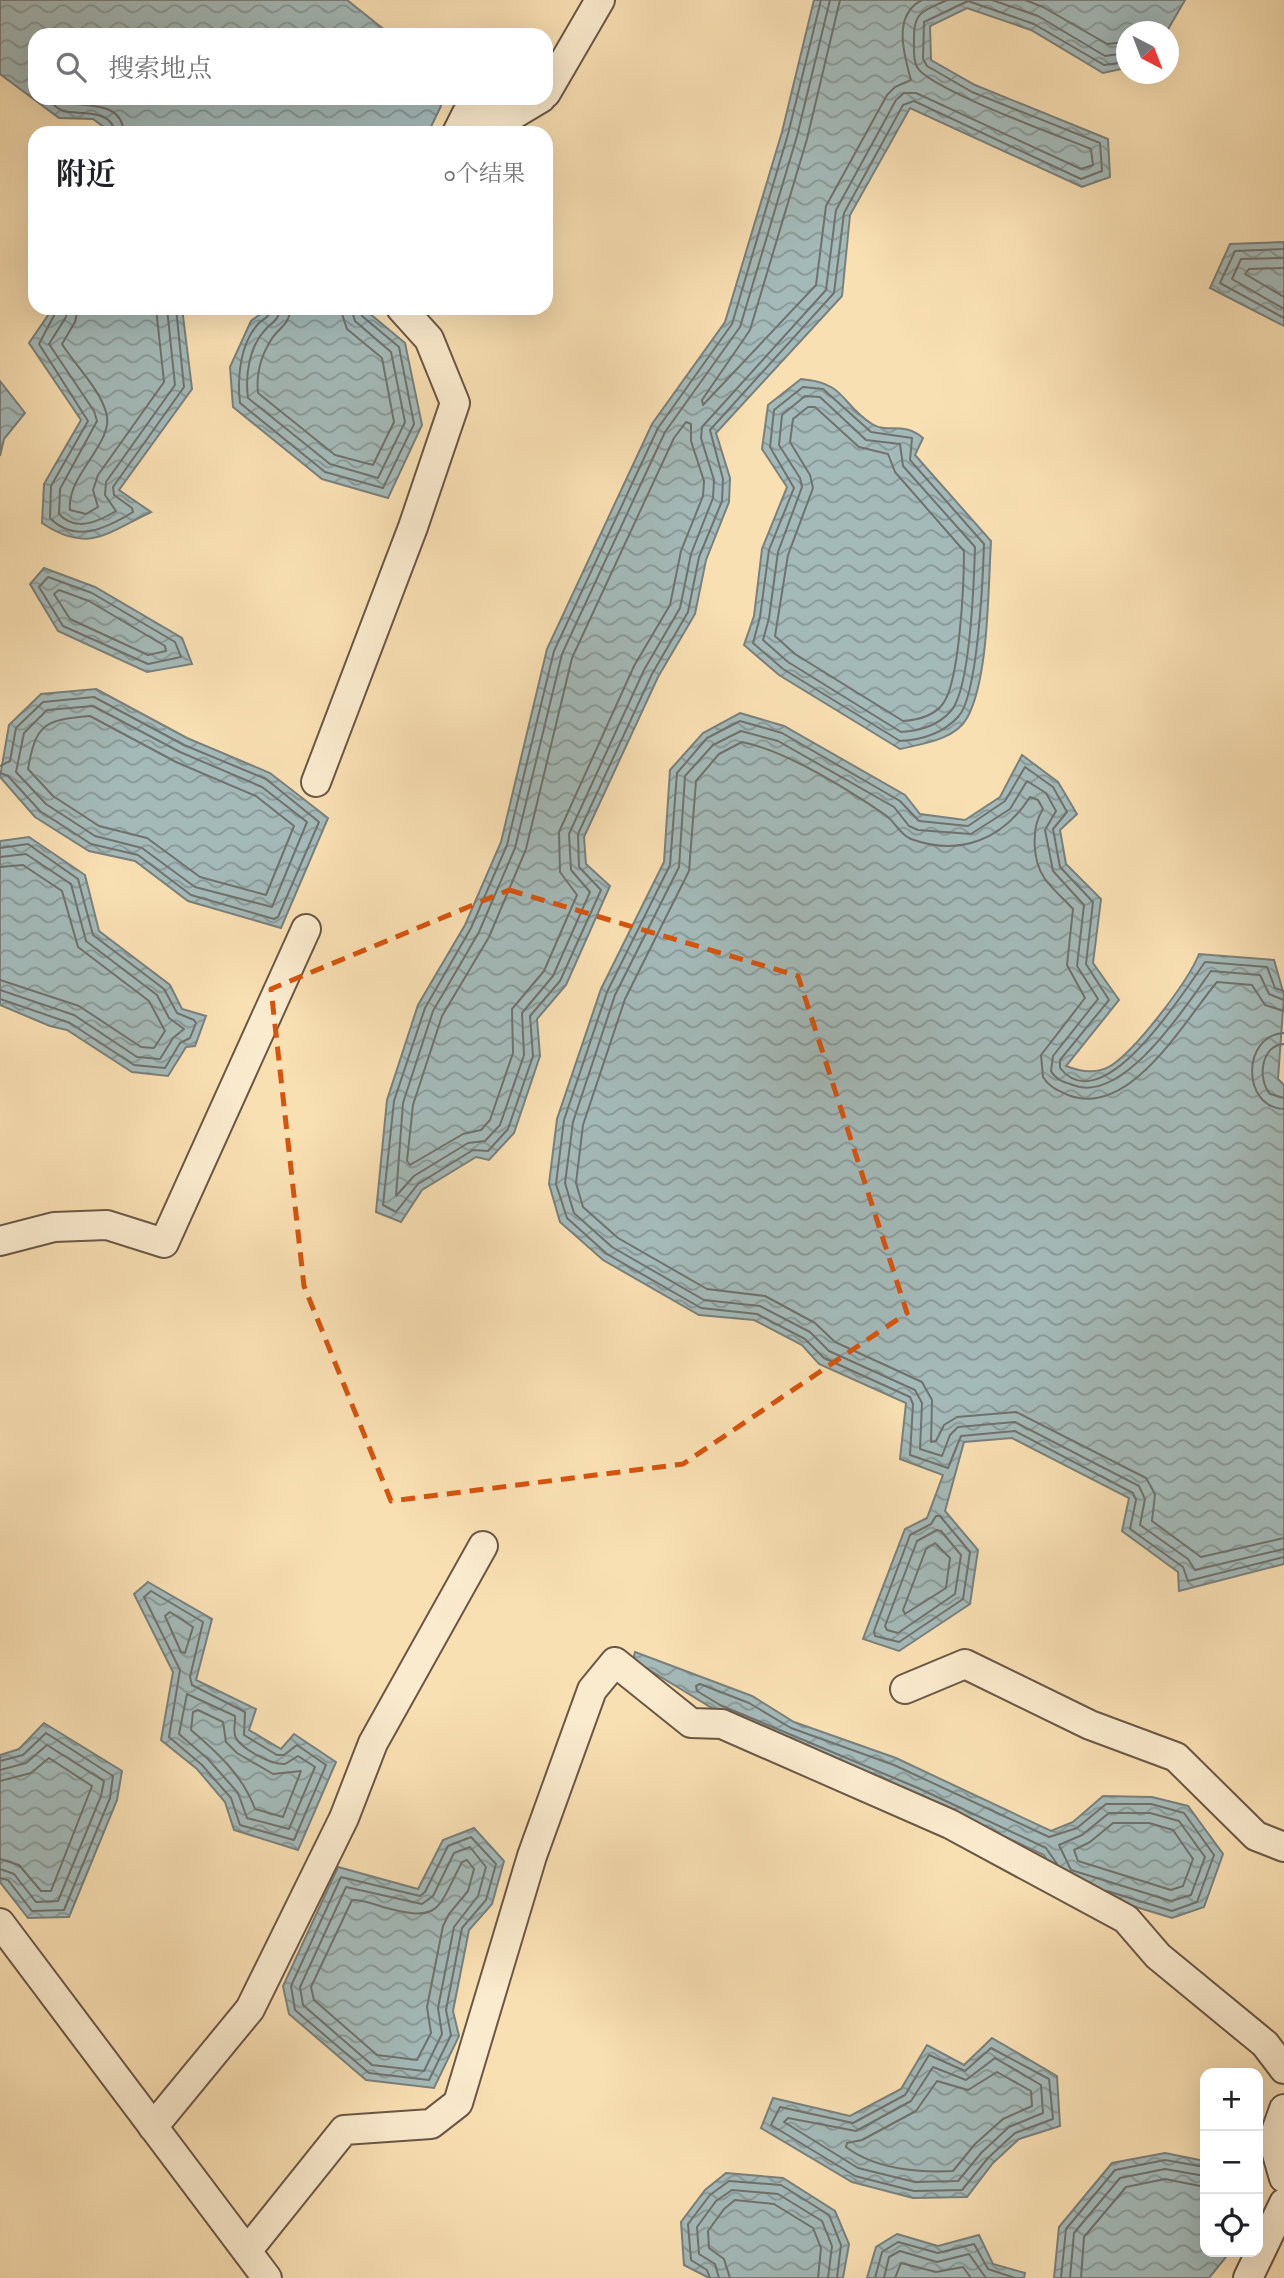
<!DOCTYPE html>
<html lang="zh">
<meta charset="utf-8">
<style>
:root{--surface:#fff;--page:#f2f2f2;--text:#202124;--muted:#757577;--line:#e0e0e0}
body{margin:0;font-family:"IM FELL DW Pica","Noto Serif SC",serif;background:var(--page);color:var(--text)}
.controls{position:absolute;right:21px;bottom:21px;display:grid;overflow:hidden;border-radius:14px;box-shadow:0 7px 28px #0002}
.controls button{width:63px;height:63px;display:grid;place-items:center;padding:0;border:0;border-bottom:2px solid var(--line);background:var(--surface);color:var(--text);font:35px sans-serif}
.compass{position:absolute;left:1116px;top:21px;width:63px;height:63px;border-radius:50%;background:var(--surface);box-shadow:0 7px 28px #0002;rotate:138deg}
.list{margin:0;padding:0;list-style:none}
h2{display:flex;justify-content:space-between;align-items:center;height:91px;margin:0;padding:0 28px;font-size:30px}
h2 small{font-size:23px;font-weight:400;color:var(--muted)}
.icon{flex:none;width:38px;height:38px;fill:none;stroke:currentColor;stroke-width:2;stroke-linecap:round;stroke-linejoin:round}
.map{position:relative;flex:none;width:1284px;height:2278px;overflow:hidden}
.search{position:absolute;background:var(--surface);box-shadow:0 7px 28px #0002;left:28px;top:28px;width:525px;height:77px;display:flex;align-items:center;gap:18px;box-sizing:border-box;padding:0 24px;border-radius:21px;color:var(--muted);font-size:26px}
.panel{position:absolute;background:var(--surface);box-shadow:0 7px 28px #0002;left:28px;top:126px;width:525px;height:189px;border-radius:21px}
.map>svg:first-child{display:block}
.water{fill:url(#water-waves);stroke:#7a807d;stroke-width:2}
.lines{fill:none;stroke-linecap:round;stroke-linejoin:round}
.shore{stroke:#6f726e;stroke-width:2}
.minor-casing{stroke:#6a5746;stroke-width:32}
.minor{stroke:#fbebce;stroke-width:28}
.marked{fill:none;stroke:#d7540e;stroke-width:5;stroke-dasharray:14 9;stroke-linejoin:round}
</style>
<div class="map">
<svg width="1284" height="2278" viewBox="0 0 1284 2278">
<defs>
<pattern id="water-waves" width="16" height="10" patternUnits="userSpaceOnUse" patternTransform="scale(1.75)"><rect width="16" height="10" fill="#a4bab9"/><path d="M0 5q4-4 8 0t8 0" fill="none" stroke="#879796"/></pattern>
</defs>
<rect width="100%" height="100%" fill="#f9e0b3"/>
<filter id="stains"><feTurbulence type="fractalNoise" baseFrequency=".00286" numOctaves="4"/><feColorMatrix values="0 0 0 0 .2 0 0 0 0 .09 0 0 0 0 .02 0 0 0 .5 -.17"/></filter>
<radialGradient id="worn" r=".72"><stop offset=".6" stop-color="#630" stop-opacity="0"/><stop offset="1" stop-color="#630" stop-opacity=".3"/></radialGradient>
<g class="water">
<polygon points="0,0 347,0 391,35 35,35 35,98 436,98 441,106 428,133 112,133 93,119 59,118 0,74"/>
<polygon points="814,0 1185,0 1167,31 1126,32 1126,68 1103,73 1031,30 967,8 930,26 931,60 975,85 1108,139 1110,177 1082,187 910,108 850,215 842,296 716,433 730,478 729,502 706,560 695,614 658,677 584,837 586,864 610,886 566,985 537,1019 540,1056 514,1133 489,1160 476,1157 422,1190 401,1222 376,1212 387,1100 418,1005 465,925 501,842 547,649 652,424 725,322 782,132"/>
<polygon points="1284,242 1284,326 1210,288 1230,244"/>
<path d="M53 308H182L192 389 119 490 151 512C107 533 88 554 42 523L44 484 81 420 29 343Z"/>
<polygon points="268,308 363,308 405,343 422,425 388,498 322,479 233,407 230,367 251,321"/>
<path d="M801 379C847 383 840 404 872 424 888 434 903 421 923 438L915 455 991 541C988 589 989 678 967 718 955 740 921 744 900 749L779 675 744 645 754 616 762 549 787 487 762 449 768 405Z"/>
<polygon points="0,381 25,413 4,439 0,456"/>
<polygon points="44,568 95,587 182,638 192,664 147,672 58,631 30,584"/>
<polygon points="96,689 187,738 270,773 328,818 281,928 188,901 135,861 89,851 35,817 0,777 9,725 41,694"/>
<path d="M740 713 784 726 905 795 920 814 965 820 1000 797 1022 755 1058 782 1077 814 1060 830 1066 864 1101 899 1093 963 1119 1000 1066 1066C1081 1072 1097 1075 1112 1065 1137 1048 1188 982 1199 954L1274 960 1284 995 1278 1079 1284 1085V1564L1179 1591 1178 1572 1122 1531 1129 1498 1012 1438 964 1442 945 1511 978 1550 970 1604 899 1651 863 1639 905 1529 927 1518 943 1475 900 1459 906 1403 819 1364 802 1345 754 1320 699 1315 603 1260 560 1222 549 1184 557 1119 601 989 664 862 670 770 703 733Z"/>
<polygon points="29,837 85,875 99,931 170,985 182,1009 206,1016 195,1046 186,1047 168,1076 132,1072 67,1030 50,1026 0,1005 0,841"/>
<polygon points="148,1582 212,1619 196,1680 256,1709 249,1730 281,1749 294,1734 336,1762 298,1850 234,1830 225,1802 197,1769 161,1740 173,1672 134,1594"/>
<polygon points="635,1652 752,1696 794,1722 896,1758 1051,1831 1073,1822 1103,1796 1152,1797 1188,1806 1223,1854 1204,1907 1172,1918 1060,1884 1044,1855 916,1795 717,1711 633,1660"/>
<polygon points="44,1723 122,1771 117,1800 69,1917 28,1918 0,1882 0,1755 19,1749"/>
<polygon points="474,1828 504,1861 492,1904 469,1930 453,2011 459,2036 434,2088 366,2080 289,2014 283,1986 338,1867 418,1889 443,1840"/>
<polygon points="992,2038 1057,2076 1060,2126 1019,2139 993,2163 967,2197 913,2198 852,2182 761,2128 773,2098 850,2116 901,2089 927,2045 964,2065"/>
<polygon points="1165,2153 1205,2161 1205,2252 1230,2252 1209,2278 1054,2278 1059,2227 1112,2163"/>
<polygon points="726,2173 783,2178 835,2211 849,2244 843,2278 709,2278 684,2265 681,2222 705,2190"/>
<polygon points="897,2234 938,2246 979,2235 993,2264 1025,2273 1024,2278 867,2278 876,2247"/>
</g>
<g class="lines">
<g class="shore">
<polyline points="821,0 788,134 732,324 658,428 554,651 507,845 471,928 425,1008 394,1101 383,1205 396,1212 418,1184 473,1150 488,1151 508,1129 533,1056 530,1016 560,981 601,890 579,867 578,834 652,674 688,612 699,557 722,501 723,479 710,430 834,293 844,213 903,105 914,101 1081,179 1102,171 1100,143 972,92 927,66 923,59 924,22 968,1 1034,24 1104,65 1126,62"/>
<path d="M830 0 797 136 740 327 665 432 562 654 515 848 479 932 433 1011 403 1103 396 1196 414 1176 468 1143 485 1141 500 1125 524 1055 522 1013 553 976 590 892 571 870 569 834 644 670 680 608 691 554 713 498 714 480 701 438 702 427 826 290 836 210 896 100 904 93H916L1081 169 1093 165 1091 149C1062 137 929 89 917 67 913 60 914 49 914 41 913 11 922 12 947 0"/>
<path d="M840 0 807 139 750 330 702 400 703 405 816 285 826 206 887 95 895 87 911 80C904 55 892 15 922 0"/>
<polyline points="992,0 1038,16 1105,56 1126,53"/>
<polyline points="1025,0 1043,7 1107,44 1126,42"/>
<path d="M45 98C51 102 57 109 63 111 80 115 112 108 115 133"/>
<path d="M59 98C76 112 121 95 124 133"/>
<polyline points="1284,249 1235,251 1220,283 1284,318"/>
<polyline points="1284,258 1241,259 1232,279 1284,309"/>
<polyline points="1284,268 1249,269 1245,274 1284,297"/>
<path d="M58 308 39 344 88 421 51 486 50 518C75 544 107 528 133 512L132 508 114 495 113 487 184 387 176 308"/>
<path d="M67 308 66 317 49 344 94 411 97 421 60 489 59 514C75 532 98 522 116 511L105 495 106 482 175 385 167 308"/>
<path d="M78 308 75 322 62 344C75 365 99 388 106 412 116 442 66 475 70 510L86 514 98 507 93 490 98 475 164 382 156 308"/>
<path d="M271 308C270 318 264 318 258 324 240 344 237 378 240 403L325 472 383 488 414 424 399 347 362 316 360 308"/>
<path d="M280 308C279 321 272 322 265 330 249 347 245 376 248 398L330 464 378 478 405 422 391 352 355 321 351 308"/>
<path d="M290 308C290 325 279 327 271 340 261 356 256 374 258 393L335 455 373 465 394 422 382 358 347 329 340 308"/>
<path d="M803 387 823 389 871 432 912 438 910 460 984 544C983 576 978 697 958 717 943 733 921 740 900 741L783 669 753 643 760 617 769 550 794 488 770 447 774 410Z"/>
<path d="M805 396 820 397 866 440 900 444 903 466 975 547C974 579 971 691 950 712 938 725 919 731 901 732L788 662 763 640 769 618 778 552 802 487 800 478 779 445 782 415Z"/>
<path d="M808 407H815L859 447 888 454 895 472 964 551C964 581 960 684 942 705 933 716 917 720 903 721L795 654 775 636 788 555 813 488 810 475 790 442 793 419Z"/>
<polygon points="686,422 691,424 691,441 704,481 703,496 681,551 670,605 634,666 559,832 560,872 577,895 544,971 512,1009 513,1053 490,1120 481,1130 463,1134 410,1165 407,1161 413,1105 442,1016 489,937 526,849 572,658 674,438"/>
<polygon points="48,577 92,593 175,642 181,657 148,664 63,626 39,587"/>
<polygon points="59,590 89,601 165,646 166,651 148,655 70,619 54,594"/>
<polygon points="93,706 180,752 262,787 307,822 272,907 195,887 142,848 95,836 46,804 16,772 24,733 47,710"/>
<path d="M90 716 176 762 256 796 294 826 266 895 200 877 147 838 99 826 53 796 28 769C36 723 45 720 90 716Z"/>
<polyline points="0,766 10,761 16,728 43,702 94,697 184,745 266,779 319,822 278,917 274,919 191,895 138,855 91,844 40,811 8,776 0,773"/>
<polyline points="0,848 28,844 78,879 93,935 164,989 177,1013 194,1020 196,1023 190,1038 180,1043 165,1068 134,1065 70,1023 0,999"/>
<polyline points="0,857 26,854 71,884 86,941 157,995 169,1018 184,1029 173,1038 160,1059 137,1057 74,1015 0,990"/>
<polyline points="0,867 23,865 62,891 78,947 149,1001 165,1031 154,1048 141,1047 79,1006 0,980"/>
<path d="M1284 991 1275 988 1267 967 1205 962C1185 990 1103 1123 1060 1068V1060L1109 1000 1086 964 1093 902 1060 867 1053 829 1067 812 1053 787 1025 767 1005 801 968 826 919 821 900 801 782 733 740 721 707 738 677 773 670 865 607 992 564 1120 556 1184 567 1218 607 1254 701 1308 757 1314 805 1339 824 1358 910 1397 913 1404 910 1455 948 1468 961 1436 1015 1431 1133 1493 1136 1500 1130 1529 1183 1567 1188 1581 1284 1557"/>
<path d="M1284 1000 1269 994 1260 975 1211 971C1186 1006 1123 1105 1073 1085 1064 1082 1056 1080 1051 1071L1053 1056 1098 999 1077 966 1084 905 1053 871 1045 830 1056 811 1046 793 1027 781 1010 809 971 834 918 830 909 826 894 807 778 741 741 731 713 745 685 776 679 867 615 995 573 1122 565 1183 574 1213 612 1247 704 1300 760 1306 810 1332 829 1351 915 1390 922 1403 920 1449 942 1456 950 1435 958 1427 1015 1422 1139 1486 1145 1499 1140 1525 1188 1559 1195 1570 1284 1549"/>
<path d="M1284 1011 1265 1005 1252 985 1217 982C1184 1021 1130 1119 1068 1095 1057 1090 1049 1087 1043 1077L1041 1055 1085 998 1067 965 1073 909C1064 899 1053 890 1045 879 1032 861 1031 827 1043 809L1038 800 1030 797C1003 839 960 857 911 839 899 834 895 821 884 814 847 789 786 751 742 742L719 754 696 781 689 871 625 999 583 1125 576 1183 583 1207 618 1238 707 1289 765 1296 815 1323 835 1342 922 1382 932 1400 931 1442 936 1441 944 1425 957 1417 1016 1412 1146 1478 1155 1494 1152 1521 1201 1557 1284 1538"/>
<path d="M1284 1033C1242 1035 1241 1107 1284 1109"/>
<path d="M1284 1044C1261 1045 1257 1079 1270 1094L1284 1098"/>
<polygon points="936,1516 940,1516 970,1552 963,1599 899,1642 875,1636 874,1631 910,1535 931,1524"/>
<polygon points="937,1530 941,1531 961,1555 955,1594 898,1633 887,1630 885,1626 917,1541"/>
<polygon points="935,1543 950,1558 946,1588 905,1614 903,1610 926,1549"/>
<polygon points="151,1591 203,1622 190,1677 192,1685 245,1712 244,1735 277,1755 284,1755 297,1745 326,1765 294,1840 240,1825 231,1798 202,1765 169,1737 180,1670 144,1597"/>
<polygon points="170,1612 193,1627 185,1653 181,1652 165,1616"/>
<path d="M187 1694 235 1716C236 1723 232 1731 236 1738 243 1750 272 1765 285 1764L298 1756 315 1767 289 1829 247 1818 238 1793 208 1759 179 1734Z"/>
<path d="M198 1710 223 1722 226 1742 237 1753 273 1774 301 1771 283 1817 255 1809C243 1776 218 1753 191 1730L193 1712Z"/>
<polyline points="0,1761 23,1755 46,1733 113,1776 110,1798 64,1910 32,1911 8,1880 0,1878"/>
<polyline points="0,1770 26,1763 47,1745 104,1781 101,1796 58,1901 36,1902 14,1874 0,1869"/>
<polyline points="0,1781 31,1773 49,1758 92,1786 51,1891 41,1891 19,1865 0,1859"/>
<polygon points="1109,1813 1150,1813 1179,1821 1205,1857 1191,1895 1171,1901 1071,1870 1059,1845 1082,1835"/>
<polygon points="1113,1823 1149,1823 1173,1830 1193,1859 1183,1886 1171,1890 1078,1861 1074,1850 1090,1842"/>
<polygon points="471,1837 496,1864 486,1900 462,1928 446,2010 451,2035 429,2080 369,2073 295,2010 291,1986 341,1877 420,1896 425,1892 448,1846"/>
<polygon points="470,1847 486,1867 478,1896 454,1927 438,2008 442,2034 424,2071 372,2065 303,2005 300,1987 346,1887 422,1904 433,1896 454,1853"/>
<path d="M467 1860 474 1869 468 1891 449 1914 443 1926 427 2007 431 2033 417 2060 377 2055 314 2000 311 1987 352 1900C362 1899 373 1904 383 1907 441 1923 437 1910 462 1862Z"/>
<polyline points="1057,1864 1046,1848 918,1788 720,1705 697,1691 696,1686 700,1684 749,1703 791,1728 894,1765 1049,1837 1077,1828 1106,1804 1151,1804 1184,1813 1214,1855 1197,1902 1172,1911 1107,1891"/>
<polygon points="991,2048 1049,2079 1053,2119 1015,2133 988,2158 962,2190 914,2191 855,2176 771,2125 780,2107 853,2123 905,2095 929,2055 965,2071"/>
<polygon points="995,2058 1041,2085 1043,2113 1009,2127 982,2152 958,2181 915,2182 858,2168 784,2122 788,2118 856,2131 911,2101 933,2067 966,2080"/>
<path d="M997 2072 1031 2091 1032 2106 1003 2119 975 2144 953 2171C918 2173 875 2169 846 2147L847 2143 862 2140 916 2111 937 2081 968 2090Z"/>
<polyline points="710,2278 707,2270 691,2260 688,2224 710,2195 729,2181 781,2185 829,2215 841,2245 837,2278"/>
<polyline points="719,2278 715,2264 699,2254 697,2227 716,2201 732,2190 778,2194 822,2221 832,2246 828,2278"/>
<polyline points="730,2278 724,2259 709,2248 708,2231 724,2209 735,2200 774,2204 813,2228 821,2248 818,2278"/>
<polyline points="875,2278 882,2252 898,2242 938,2253 974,2244 988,2269 1015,2278"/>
<polyline points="884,2278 889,2257 900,2251 937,2262 969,2254 986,2278"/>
<polyline points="895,2278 901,2263 936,2272 963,2267 971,2278"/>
<polyline points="1061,2278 1066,2229 1115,2170 1165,2160 1205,2167"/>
<polyline points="1070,2278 1074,2233 1120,2178 1165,2169 1205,2176"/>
<polyline points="1081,2278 1084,2237 1126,2187 1165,2179 1205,2187"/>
</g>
<defs>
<g id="minor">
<polyline points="546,93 600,0"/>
<polyline points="457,133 467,113 506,119 541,98"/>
<polyline points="316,782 413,527 455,403 429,339 401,308"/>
<polyline points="0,1241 54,1227 107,1225 164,1243 306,929"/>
<polyline points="905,1689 965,1664 1090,1725 1176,1757 1256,1836 1284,1847"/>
<polyline points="0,1923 267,2278"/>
<polyline points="1284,2109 1273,2140 1284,2178"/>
<polyline points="153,2127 250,2009 344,1818 373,1743 483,1546"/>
<polyline points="247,2251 344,2130 431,2124 458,2103 532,1856 592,1690 615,1662 691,1723 722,1724 950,1824 1126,1919 1158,1956 1265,2044 1284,2069"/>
<polyline points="1248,2278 1284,2203"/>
</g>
</defs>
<use href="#minor" class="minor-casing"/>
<use href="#minor" class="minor"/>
</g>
<path class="marked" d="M509 890 798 976 907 1313 683 1464 391 1501 304 1286 271 989Z"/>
<rect width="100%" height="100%" filter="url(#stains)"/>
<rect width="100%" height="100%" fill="url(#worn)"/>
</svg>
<div class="controls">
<button>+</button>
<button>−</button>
<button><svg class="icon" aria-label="locate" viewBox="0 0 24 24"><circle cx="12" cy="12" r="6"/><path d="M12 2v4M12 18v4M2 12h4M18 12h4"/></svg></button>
</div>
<svg class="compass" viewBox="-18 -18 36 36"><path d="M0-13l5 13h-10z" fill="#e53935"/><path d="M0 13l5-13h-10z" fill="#757577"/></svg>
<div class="search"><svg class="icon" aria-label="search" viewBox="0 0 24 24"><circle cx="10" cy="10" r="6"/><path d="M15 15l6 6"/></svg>搜索地点</div>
<section class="panel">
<h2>附近<small>0个结果</small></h2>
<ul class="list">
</ul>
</section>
</div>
